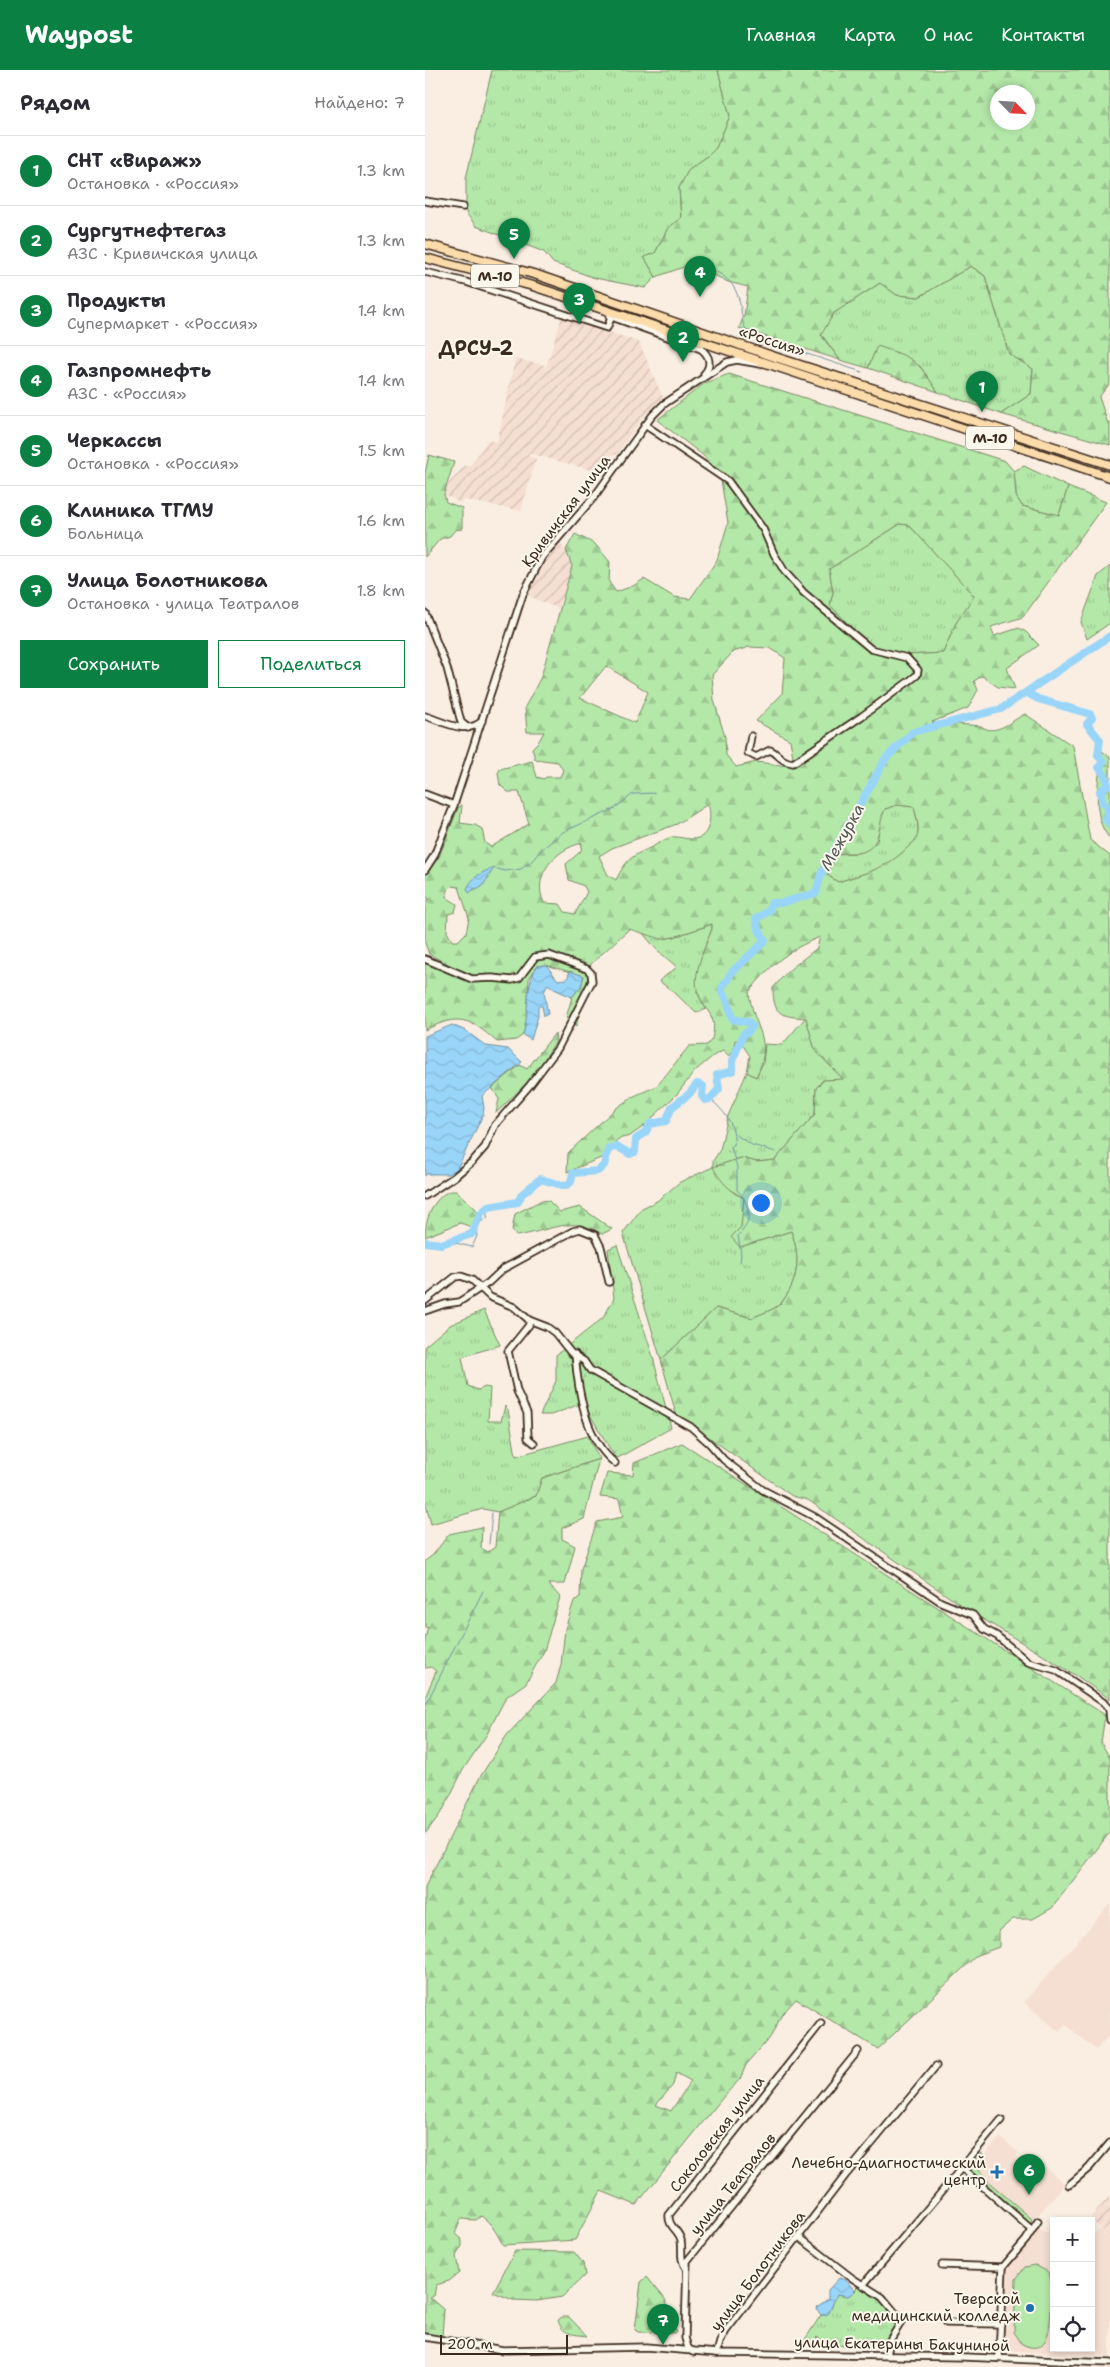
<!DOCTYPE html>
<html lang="ru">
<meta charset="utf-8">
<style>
:root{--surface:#fff;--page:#f2f2f3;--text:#2b2b33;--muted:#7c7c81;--line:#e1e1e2;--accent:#0b8043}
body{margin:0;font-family:"Shantell Sans",sans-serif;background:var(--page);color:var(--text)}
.controls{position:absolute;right:15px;bottom:15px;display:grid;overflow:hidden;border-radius:0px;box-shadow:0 2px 8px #0003}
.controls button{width:45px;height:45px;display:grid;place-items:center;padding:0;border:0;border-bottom:1px solid var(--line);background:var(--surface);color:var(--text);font:25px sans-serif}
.compass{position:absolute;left:565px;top:15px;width:45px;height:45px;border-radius:50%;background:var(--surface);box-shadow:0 2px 8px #0003;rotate:115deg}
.scale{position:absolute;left:15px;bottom:12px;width:128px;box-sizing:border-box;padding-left:5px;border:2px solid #3b2a1e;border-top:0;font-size:14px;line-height:18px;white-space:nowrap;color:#3b2a1e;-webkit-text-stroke:4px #fbf7ec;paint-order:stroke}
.you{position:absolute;left:335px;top:1132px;width:18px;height:18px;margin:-12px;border:4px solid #fff;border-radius:50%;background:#1a73e8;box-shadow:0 0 0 8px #1a73e833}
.badge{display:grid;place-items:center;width:32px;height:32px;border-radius:50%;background:var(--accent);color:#fff;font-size:16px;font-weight:700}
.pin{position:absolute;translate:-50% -41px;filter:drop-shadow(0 1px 2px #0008)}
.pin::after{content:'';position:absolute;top:26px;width:18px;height:15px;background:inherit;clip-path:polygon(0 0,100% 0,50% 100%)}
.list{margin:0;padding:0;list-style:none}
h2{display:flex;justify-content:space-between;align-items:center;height:65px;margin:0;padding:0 20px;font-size:21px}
h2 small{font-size:16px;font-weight:400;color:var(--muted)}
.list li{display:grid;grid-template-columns:32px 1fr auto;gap:15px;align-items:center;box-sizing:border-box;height:70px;padding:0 20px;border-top:1px solid var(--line)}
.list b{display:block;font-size:19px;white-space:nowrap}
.list p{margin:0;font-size:16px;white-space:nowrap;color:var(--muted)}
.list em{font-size:16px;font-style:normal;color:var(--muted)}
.actions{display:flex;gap:10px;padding:15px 20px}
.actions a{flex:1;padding:11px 0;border:1px solid var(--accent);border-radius:0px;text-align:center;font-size:18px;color:var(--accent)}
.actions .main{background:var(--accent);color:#fff}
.icon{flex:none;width:28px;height:28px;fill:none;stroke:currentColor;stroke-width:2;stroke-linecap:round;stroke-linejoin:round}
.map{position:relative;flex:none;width:685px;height:2297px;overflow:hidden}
header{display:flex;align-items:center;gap:30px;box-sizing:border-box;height:70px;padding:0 25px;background:var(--accent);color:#fff}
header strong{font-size:24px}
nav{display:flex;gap:28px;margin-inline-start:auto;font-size:18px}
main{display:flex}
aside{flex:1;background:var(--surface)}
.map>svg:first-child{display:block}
.built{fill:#f5dfd2}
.industrial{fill:url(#industrial-furrows)}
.grass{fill:url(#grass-tufts);stroke:#788964}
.forest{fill:url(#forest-firs);stroke:#788964;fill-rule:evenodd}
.pitch{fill:#b4e8a9;stroke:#788964}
.water{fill:url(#water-waves);stroke:#7391a1}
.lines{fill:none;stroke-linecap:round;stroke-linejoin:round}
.stream{stroke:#7391a1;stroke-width:1}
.river{stroke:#99d5f9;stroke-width:8}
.minor-casing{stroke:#3b2a1e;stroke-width:9}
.highway-casing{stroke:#3b2a1e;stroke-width:11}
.minor{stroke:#fbf7ec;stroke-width:5.5}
.highway{stroke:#fddcac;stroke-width:8}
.poi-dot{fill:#1f6fb2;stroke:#fbf7ec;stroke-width:2}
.labels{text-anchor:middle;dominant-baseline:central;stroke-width:4;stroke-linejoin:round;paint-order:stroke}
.shield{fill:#fbf7ec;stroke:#75685c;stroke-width:1}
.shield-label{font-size:14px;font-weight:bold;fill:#3b2a1e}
.street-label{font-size:15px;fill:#3b2a1e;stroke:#fbf7ec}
.poi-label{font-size:15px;fill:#3b2a1e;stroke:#fbf7ec;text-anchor:end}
.water-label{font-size:16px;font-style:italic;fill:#525555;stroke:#fbf7ec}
.district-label{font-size:20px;font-weight:bold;fill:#3b2a1e;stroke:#fbf7ec}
</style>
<header>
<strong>Waypost</strong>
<nav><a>Главная</a><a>Карта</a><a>О нас</a><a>Контакты</a></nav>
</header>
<main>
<aside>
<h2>Рядом<small>Найдено: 7</small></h2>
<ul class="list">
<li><span class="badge">1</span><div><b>СНТ «Вираж»</b><p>Остановка · «Россия»</p></div><em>1.3 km</em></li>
<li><span class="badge">2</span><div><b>Сургутнефтегаз</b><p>АЗС · Кривичская улица</p></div><em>1.3 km</em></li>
<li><span class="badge">3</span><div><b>Продукты</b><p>Супермаркет · «Россия»</p></div><em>1.4 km</em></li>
<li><span class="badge">4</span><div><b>Газпромнефть</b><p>АЗС · «Россия»</p></div><em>1.4 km</em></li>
<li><span class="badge">5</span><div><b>Черкассы</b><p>Остановка · «Россия»</p></div><em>1.5 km</em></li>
<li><span class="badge">6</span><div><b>Клиника ТГМУ</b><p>Больница</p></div><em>1.6 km</em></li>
<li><span class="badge">7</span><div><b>Улица Болотникова</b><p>Остановка · улица Театралов</p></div><em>1.8 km</em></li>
</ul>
<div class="actions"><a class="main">Сохранить</a><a>Поделиться</a></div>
</aside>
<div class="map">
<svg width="685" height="2297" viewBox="0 0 685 2297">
<defs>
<pattern id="industrial-furrows" width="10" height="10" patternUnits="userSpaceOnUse" patternTransform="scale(1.25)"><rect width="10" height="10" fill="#f5dfd2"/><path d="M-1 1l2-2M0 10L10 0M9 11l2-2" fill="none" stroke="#d3c0b4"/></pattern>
<pattern id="grass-tufts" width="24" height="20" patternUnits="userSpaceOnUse" patternTransform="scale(1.25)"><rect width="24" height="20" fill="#b4e8a9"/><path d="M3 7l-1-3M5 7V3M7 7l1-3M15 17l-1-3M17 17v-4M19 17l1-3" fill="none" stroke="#9cc791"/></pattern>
<pattern id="forest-firs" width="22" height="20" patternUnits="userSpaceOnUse" patternTransform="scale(1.25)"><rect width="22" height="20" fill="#b4e8a9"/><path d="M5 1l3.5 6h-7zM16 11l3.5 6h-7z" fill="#9cc791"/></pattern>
<pattern id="water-waves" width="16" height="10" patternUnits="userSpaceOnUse" patternTransform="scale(1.25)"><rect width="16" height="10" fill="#99d5f9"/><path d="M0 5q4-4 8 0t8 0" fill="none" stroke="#85b7d5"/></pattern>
</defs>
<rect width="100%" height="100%" fill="#faeee2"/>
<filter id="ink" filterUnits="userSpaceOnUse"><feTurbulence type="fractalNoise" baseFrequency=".02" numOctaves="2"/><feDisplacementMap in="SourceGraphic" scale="10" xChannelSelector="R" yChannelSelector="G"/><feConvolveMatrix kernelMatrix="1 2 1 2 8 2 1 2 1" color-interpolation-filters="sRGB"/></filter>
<g filter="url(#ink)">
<g class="built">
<polygon points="685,1834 685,1964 671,1980 640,1954 634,1962 599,1932"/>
<polygon points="575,2067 594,2083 589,2090 597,2097 607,2088 610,2088 640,2114 609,2150 547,2099"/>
<polygon points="614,2158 621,2163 624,2160 629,2164 629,2278 666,2278 666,2168 675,2158 685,2167 685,2287 579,2280 582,2198"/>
</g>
<g class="industrial">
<polygon points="137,246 214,272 239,330 221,343 191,385 187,385 180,404 104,383 104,386 111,389 96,441 39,430 35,433 20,425 23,414 39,396 45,396 63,370 72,372 90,289 120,295 120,301"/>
<polygon points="134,472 141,480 147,496 134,539 101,525 114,498"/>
<polygon points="685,2125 685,2167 665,2149"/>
</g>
<g class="grass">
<polygon points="67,0 293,0 305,46 291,78 283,86 264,99 254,118 256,148 243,158 230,183 219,187 231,207 220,218 170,208 128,193 119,182 51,156 41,143 41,108"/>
<polygon points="546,196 560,206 584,284 608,298 606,324 576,344 513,322 495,296 452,277 443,298 415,290 396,264 409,243 455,213 472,225 494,227"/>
<polygon points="599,396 643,417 634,445 597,436 591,426 589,401"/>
<polygon points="475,454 484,455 550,526 531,553 518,583 482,585 445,577 405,535 408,522 404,499"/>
<polygon points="685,496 685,553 662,569 656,552 673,506"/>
<path d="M472 735 489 737C491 746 495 759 492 768 490 772 484 776 481 779 462 800 439 803 413 812L402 805 411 784 432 783 452 772 456 747 460 739Z"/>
<polygon points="287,854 287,859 278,882 272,922 281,939 271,943 250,923 234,911 252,897 232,880 216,861 236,869 249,867"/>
<path d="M381 947 390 980 419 1010H398L391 1018 390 1044 350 1090 332 1092 316 1088 289 1097 309 1123 319 1128 315 1177 366 1161C376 1186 374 1213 355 1234 349 1240 335 1244 327 1248L291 1238 236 1290 198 1163 217 1138 232 1131 255 1112 288 1097V1091L295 1080 303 1046 322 1002 331 1007 338 993 340 974 357 975Z"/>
<polygon points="192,1175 228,1287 246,1358 191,1389 158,1333 126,1345 115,1345 131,1311 131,1285 178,1248 189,1228 183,1179"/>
<polygon points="59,1240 75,1275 37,1287 43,1316 53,1320 60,1317 65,1318 63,1351 76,1351 80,1336 83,1340 91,1386 163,1366 174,1389 117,1408 111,1426 73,1442 58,1439 6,1454 0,1431 0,1276 25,1255"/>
<polygon points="556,2083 559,2085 553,2099 566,2114 606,2148 607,2150 605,2155 596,2148 598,2145 593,2141 591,2143 542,2100"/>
<path d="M432 2216C451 2228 463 2233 472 2254L463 2265 460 2279 430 2273 407 2277 392 2267 385 2275 379 2271 396 2245H401L411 2224 423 2226 430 2221Z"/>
</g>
<g class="forest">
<path d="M293 0H685V313L674 327 683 354 685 351V375L576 344 606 324 608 299 584 284 560 206 546 196 494 227 472 225 455 213 409 243 396 265 415 290 314 258 319 246 323 217 303 212 267 194 231 207 219 187 230 183 243 158 256 148 254 118 264 99 283 86 291 78 305 46ZM572 22H602V52H572Z"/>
<path d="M452 276C490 288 491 289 513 322L443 298Z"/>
<path d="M304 304 580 391 589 401 591 426 597 436 634 445 643 417 681 432 598 547 566 557 569 566 594 558 601 562 614 575 582 598 590 619 573 617 557 606 549 611 553 620 543 638 507 652 556 656C570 667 586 651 600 644L648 676 665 770 685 786V1629L652 1606 543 1540 383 1430 367 1426 251 1344 236 1290 291 1238 327 1248C335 1244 349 1240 355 1234 374 1213 376 1186 366 1161L315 1177 306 1167 316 1157 319 1128C305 1121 295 1111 288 1097L316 1088 332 1092 350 1090 390 1044 391 1018 399 1010 418 1009 390 980 381 948C357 946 348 946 348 918L363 901 392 878 395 867C364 879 344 896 324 922 328 959 350 969 331 1007L322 1002 325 986 315 971 310 970 308 982 303 986 298 981 288 986 270 1001 252 1024 219 1056 205 1066 193 1069 178 1087 142 1102 143 1083 190 1039 207 1027 232 1016 264 976 282 975 287 969C293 944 281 944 273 923 266 906 281 875 287 859V854L249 867 236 869 204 859 166 894 151 957 141 948 147 927 156 916 159 906 121 895 112 896 104 909 102 951 98 965 91 970 72 972C45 948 34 943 0 960V893L28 904 32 899 4 884 0 873V832L4 829 0 825V806L14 787 33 738 37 735 35 753 50 755 57 759 60 773 66 777 104 754 94 722H83L75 715 73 703 75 699 107 691 112 707 119 709 121 707H135L138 700 133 692 110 689 107 678 114 671 119 662H102L100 637 116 607 147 496 141 480 150 464 170 474 185 492 184 512 191 522 208 516 219 509 249 527 265 529 292 490 303 453 296 410 279 386 232 350 280 313ZM475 454 484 455 549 526 531 553 518 583 482 585 445 577 405 535 408 522 404 499ZM324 577 345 578 360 588 357 624 331 651 365 670 368 687 363 696 331 692 311 697 301 685 300 667 289 630 287 605 308 582ZM181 596 223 622 210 653 155 628ZM283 734C287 744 285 765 273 768 264 771 255 766 247 767 241 768 234 773 229 776 207 786 202 788 191 810L183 805 174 786 187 778 252 754ZM472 735 489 737C491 746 496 760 491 769 490 772 485 775 483 777 462 799 440 803 413 812L402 805 411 784C418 783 424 783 432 783 457 780 452 756 460 739ZM157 773 156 781 141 794 144 810 159 816 162 822 150 844 140 842 135 834 119 833C106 805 131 779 157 773ZM27 816 34 817 44 848 41 863 33 871H27L22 862 23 844 30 842 32 834 21 827 22 821Z"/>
<polygon points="4,385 29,392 19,424 21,432 37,438 37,459 30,460 25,466 15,469 0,487 0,403"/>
<path d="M677 681 685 687V769C665 746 674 709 677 681Z"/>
<polygon points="130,963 131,971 108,1007 71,1043 74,1029 67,1018 95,995 102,999"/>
<path d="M25 1121H31L50 1138 55 1145 47 1157 35 1153 0 1167C0 1151 8 1127 25 1121Z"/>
<path d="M117 1130 124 1131 135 1142 155 1137 187 1159 177 1164C148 1144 122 1162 91 1166L87 1160 90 1144Z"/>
<path d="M257 1373 680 1645 676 1673 685 1688V1762L627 1838 608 1849H588L574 1861V1877L552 1885 453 1979 371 1929 357 1944 346 1966 321 1995 315 2009 299 2026 211 2135 176 2121 150 2170 78 2175C72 2164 67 2153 56 2146L51 2150 36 2149 30 2164 37 2170V2176L31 2186 34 2203 24 2211 11 2215 9 2226 4 2227 19 2240 17 2265 13 2267 0 2262V1817L55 1707 82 1665 131 1613 136 1595 140 1559 149 1531 155 1527 156 1499 172 1452 198 1447 194 1429 175 1427 182 1403 208 1405 209 1393ZM251 2003 266 2011 246 2041 231 2035 248 2015Z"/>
<polygon points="174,1389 159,1449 137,1458 137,1469 150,1476 140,1514 123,1514 135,1527 119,1581 101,1613 81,1627 62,1664 38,1700 18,1740 0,1764 0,1628 11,1601 6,1597 0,1598 0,1569 3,1558 0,1557 0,1491 8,1485 24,1464 57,1457 56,1478 63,1482 70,1477 73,1442 111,1426 117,1408"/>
<polygon points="90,2181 149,2182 158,2193 160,2205 137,2227 112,2231 88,2230 68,2222"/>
<polygon points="222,2207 240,2229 251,2263 213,2262 210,2260 216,2212"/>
<path d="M137 2247H144L162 2266C148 2264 137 2265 133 2250Z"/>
</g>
<path class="pitch" d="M610 2195 623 2202C629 2212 626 2226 626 2237 625 2255 625 2288 597 2274L589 2262 591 2209 600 2197Z"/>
<g class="water">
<path d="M69 798 57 817 49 819 44 823 42 819C47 807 57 802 69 798Z"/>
<path d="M121 895 133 910 142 909 145 901 159 906 156 916 147 927 129 919 123 914 119 922 123 944 119 946 117 936H113V946L106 970 98 965C105 940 99 919 112 896Z"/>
<polygon points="27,955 41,961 61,976 83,979 97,992 57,1026 59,1038 58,1045 32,1099 23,1104 1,1104 0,1106 0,966"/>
<polygon points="414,2208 421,2210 430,2221 423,2226 412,2224 404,2243 401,2245 396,2245 392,2239 393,2236 403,2229 403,2220"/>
</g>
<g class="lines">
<g class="stream">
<path d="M280 196C302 206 312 214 316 239 317 244 317 253 320 258 324 264 333 267 340 270L437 302"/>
<polyline points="69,798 80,801 96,799 106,792 116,780 138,762 189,739 208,724 230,723"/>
<path d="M285 1029C300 1041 311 1056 309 1075L306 1077 312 1097V1120C325 1133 329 1152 313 1165L316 1184 315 1192"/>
<polyline points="311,1065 327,1075 351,1082"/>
<polyline points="53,1154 63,1147 59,1140"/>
<polyline points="22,1171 47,1177 52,1166 51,1158"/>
<polyline points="64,1474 67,1443"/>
<polyline points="0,1636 58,1521"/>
</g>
<g class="river">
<path d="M602 623 613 629 665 644 667 648 662 654 675 670 673 685 678 692 674 697C677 703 683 706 683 715L675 721 678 733 684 738 680 749 685 754"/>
<polyline points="0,1172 16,1174 47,1164 56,1143 63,1137 93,1132 97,1124 115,1109 140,1116 146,1112 148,1103 173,1101 179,1095 184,1078 193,1077 205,1084 210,1082 211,1069 220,1063 225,1054 241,1051 247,1037 264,1024 272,1014 278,1016 277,1026 280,1030 285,1029 294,1019 292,1005 307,1001 307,991 319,963 323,962 327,956 323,952 307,949 302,929 297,923 297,918 307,902 340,871 333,858 331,849 344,841 346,833 356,833 391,823 396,804 461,688 488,662 576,639 685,566"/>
</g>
<defs>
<g id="minor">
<polyline points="0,131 38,137"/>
<polyline points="0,202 41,212 182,258 186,248"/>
<path d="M184 246 276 279C285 286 287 295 279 304"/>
<path d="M220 355 303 411 338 459 349 484 360 502 379 523 446 579 482 588 493 600 492 605 487 609 437 646 368 693C354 691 355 684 345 680L331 687 323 683 326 666"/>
<polyline points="0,543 22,598 36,652 43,658"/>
<path d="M0 646C17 651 42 666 57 651"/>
<polyline points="0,724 29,735"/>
<polyline points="0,800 9,786 29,735 98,524 117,487 169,427 227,346 239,334 302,292 312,290 335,294"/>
<polyline points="0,889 47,909 67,908 87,910 94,908 110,887 124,885 162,899 166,903 167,911 133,978 105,1015 70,1055 60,1077 47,1092 29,1107 0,1126"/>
<polyline points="0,1231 30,1207 36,1206 47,1210 65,1227 89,1237 104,1250 122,1257 130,1263 146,1283 159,1291 165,1300 266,1357 285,1374 299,1390 338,1420 390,1447 516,1532 548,1545 559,1559 572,1566 603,1592 631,1600 678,1632 684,1639 685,1650"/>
<polyline points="0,1241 20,1234 34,1232 63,1213 78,1199 148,1161 155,1159 170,1165 176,1177 184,1212"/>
<polyline points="104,1250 104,1255 83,1281 92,1321 102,1343 103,1368 109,1373"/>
<path d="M150 1284C153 1320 160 1370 190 1393"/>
<polyline points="538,2099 606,2159"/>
<polyline points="644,2115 664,2098 685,2073"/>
<polyline points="374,2167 427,2208 457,2227 477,2251 465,2270 462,2285"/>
<polyline points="517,2195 578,2197"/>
<path d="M261 2198C254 2189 258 2180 256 2170 254 2160 243 2157 244 2145L396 1953"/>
<path d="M438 2215C485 2160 531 2105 576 2050"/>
<polyline points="521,2253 576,2254"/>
<polyline points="0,2267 78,2280 221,2277 292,2283 539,2287 685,2293"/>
<polyline points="268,2282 263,2278 260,2268 262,2191 433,1981"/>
<polyline points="292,2283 295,2272 301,2261 420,2106 511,1996"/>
<polyline points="574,2288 578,2197 601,2170 613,2151"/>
</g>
<g id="highway">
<polyline points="0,174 112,205 350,287 685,395"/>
<polyline points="0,188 108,216 685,407"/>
</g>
</defs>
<use href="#minor" class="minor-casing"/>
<use href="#highway" class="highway-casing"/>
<use href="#minor" class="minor"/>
<use href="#highway" class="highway"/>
</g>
</g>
<g class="poi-dot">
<path d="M569.5 2094.5h5v5h5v5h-5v5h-5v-5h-5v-5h5z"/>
<circle cx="605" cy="2238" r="5"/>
</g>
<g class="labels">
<g class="shield">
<rect x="46" y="194.5" width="48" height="23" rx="4"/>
<rect x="541" y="356.5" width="48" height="23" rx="4"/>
</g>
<g class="shield-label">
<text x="70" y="206">М-10</text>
<text x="565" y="368">М-10</text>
</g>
<g class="street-label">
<text transform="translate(347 271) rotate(18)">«Россия»</text>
<text transform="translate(141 441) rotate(-53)">Кривичская улица</text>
<text transform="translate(292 2064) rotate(-52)">Соколовская улица</text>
<text transform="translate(308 2114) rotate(-51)">улица Театралов</text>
<text transform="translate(333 2201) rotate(-53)">улица Болотникова</text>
<text transform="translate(477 2274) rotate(1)">улица Екатерины Бакуниной</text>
</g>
<g class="poi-label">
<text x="561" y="2093">Лечебно-диагностический<tspan x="561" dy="17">центр</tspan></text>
<text x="595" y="2229">Тверской<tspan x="595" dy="17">медицинский колледж</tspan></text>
</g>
<g class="water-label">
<text transform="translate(417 767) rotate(-61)">Межурка</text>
</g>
<g class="district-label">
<text x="51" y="278">ДРСУ-2</text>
</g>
</g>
</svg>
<div class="controls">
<button>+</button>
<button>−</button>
<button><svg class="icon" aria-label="locate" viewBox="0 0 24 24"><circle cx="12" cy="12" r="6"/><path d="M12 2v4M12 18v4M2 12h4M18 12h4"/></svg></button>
</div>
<svg class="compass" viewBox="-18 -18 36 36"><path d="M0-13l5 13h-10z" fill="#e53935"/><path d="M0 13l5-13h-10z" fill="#7c7c81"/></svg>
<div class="scale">200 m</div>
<div class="you"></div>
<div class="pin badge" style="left:557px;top:342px">1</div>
<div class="pin badge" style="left:258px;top:292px">2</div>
<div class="pin badge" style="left:154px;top:254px">3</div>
<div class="pin badge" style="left:275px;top:227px">4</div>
<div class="pin badge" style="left:89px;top:189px">5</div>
<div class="pin badge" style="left:604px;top:2125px">6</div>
<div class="pin badge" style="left:238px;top:2275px">7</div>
</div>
</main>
